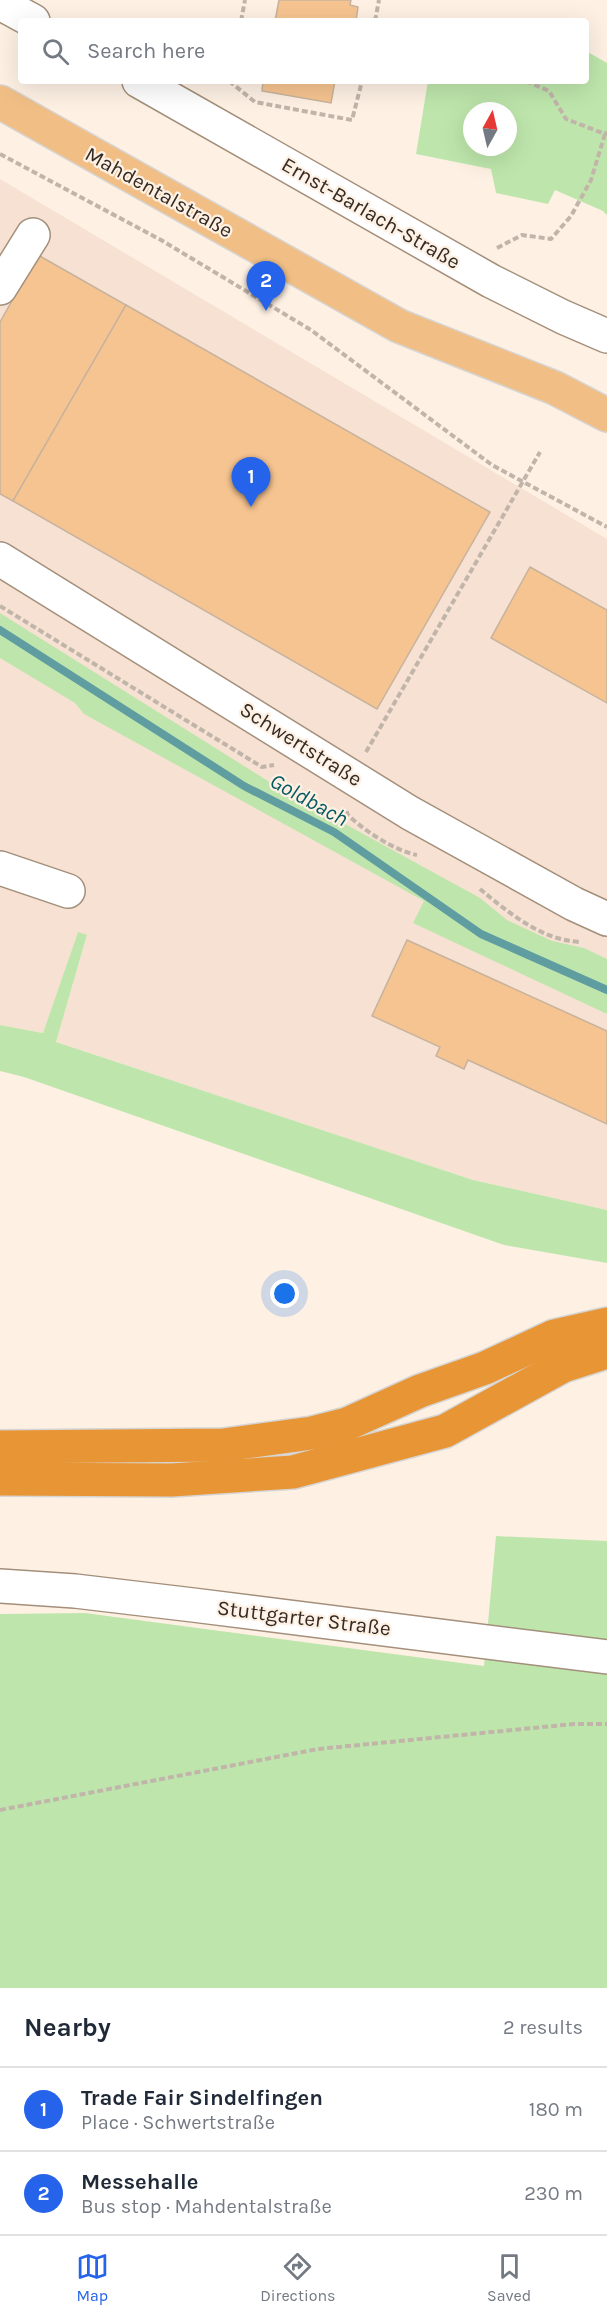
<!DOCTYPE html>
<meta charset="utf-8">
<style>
:root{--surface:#fff;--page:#f2f2f3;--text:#1f2937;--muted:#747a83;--line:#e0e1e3;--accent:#2563eb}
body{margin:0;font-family:Karla,sans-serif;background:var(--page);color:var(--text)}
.compass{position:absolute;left:463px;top:102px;width:54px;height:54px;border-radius:50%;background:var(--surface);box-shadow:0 6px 24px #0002;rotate:8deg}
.you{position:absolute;left:285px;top:1294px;width:21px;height:21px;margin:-15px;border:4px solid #fff;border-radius:50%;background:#1a73e8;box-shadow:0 0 0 9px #1a73e833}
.badge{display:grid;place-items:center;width:39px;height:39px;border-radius:50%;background:var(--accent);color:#fff;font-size:20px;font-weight:700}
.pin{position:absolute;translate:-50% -50px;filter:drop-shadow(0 2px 3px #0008)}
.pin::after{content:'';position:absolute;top:32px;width:21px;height:18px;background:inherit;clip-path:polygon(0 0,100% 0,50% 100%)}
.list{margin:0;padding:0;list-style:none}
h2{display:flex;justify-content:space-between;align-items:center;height:78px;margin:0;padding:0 24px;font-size:26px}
h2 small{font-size:20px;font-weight:400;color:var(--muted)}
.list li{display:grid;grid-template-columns:39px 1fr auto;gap:18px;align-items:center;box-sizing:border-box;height:84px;padding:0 24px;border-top:2px solid var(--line)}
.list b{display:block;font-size:22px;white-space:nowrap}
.list p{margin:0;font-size:20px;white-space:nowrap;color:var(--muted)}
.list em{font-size:20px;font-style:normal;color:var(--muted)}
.icon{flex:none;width:33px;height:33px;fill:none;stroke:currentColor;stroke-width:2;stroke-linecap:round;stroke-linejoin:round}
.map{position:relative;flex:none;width:607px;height:1988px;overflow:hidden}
.search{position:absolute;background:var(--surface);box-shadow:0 6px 24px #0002;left:18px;right:18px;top:18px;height:66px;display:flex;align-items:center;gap:15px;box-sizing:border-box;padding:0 21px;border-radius:6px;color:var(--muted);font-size:22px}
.sheet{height:246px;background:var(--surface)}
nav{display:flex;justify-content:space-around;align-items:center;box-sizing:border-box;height:84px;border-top:2px solid var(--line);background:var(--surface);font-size:16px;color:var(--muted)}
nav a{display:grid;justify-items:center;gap:3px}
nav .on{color:var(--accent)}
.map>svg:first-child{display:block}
.commercial{fill:#f6e1d2}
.green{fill:#bee6ac;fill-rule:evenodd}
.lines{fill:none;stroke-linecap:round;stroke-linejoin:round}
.stream{stroke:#5f9da1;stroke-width:8}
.building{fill:#f6c490;stroke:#c7b29e;stroke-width:1.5}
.minor-casing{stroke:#a38f7b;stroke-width:36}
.major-casing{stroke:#d6d5d3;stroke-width:36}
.highway-casing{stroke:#d6d5d3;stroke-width:36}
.path{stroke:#c1b5aa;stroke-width:4;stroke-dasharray:6 3;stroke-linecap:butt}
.minor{stroke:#fff;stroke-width:33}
.major{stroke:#f1bf86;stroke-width:33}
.highway{stroke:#e89536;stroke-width:33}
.labels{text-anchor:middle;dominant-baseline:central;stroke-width:4.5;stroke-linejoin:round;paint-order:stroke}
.street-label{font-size:21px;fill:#332b23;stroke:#fef1e4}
.water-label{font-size:22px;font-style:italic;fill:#055a61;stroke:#fef1e4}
</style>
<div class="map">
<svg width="607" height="1988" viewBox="0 0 607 1988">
<rect width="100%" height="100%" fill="#fef1e4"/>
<polygon class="commercial" points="0,179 607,539 607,1210 473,1180 56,1042 87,936 78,932 43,1033 0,1025"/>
<g class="green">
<path d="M586 51 607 63V215L603 211 555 190 548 204 496 193 491 169 416 154 428 81H586ZM472 111H508V147H472Z"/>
<polygon points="0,613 276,786 480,898 507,920 552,941 584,948 607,959 607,1014 413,923 424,901 84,714 75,703 0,658"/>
<polygon points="78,932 87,935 56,1042 473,1180 607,1210 607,1263 504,1245 24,1077 0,1071 0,1025 43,1033"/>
<polygon points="496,1536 607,1541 607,1988 0,1988 0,1614 85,1613 484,1666"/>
</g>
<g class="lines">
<polyline class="stream" points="0,630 244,786 334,832 481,934 607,990"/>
</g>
<g class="building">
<polygon points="279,0 351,0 350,5 358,7 356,21 275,21"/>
<polygon points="263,81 335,81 331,103 262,91"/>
<polygon points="38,255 126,305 13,501 0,494 0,322"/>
<polygon points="126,305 490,512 377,709 13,501"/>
<polygon points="530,567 607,610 607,703 491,638"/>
<polygon points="407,940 607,1031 607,1124 468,1060 464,1069 436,1056 440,1047 372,1016"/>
</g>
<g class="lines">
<defs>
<g id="minor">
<polyline points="0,3 33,21"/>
<polyline points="139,81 491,281 563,317 607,336"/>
<polyline points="0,288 33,235"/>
<polyline points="0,559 410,813 574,904 607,919"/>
<polyline points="0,868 68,891"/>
<polyline points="0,1586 75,1591 193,1605 607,1657"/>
</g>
<polyline id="major" points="0,102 399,326 555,388 607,415"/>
<g id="highway">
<polyline points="0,1447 223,1445 312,1433 347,1424 420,1391 485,1368 554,1336 607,1324"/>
<polyline points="0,1479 172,1480 293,1472 445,1431 563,1366 607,1352"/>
</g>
</defs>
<use href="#minor" class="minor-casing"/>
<use href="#major" class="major-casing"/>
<use href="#highway" class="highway-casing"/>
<g class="path">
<polyline points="241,21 245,0"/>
<polyline points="375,21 379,0"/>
<polyline points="229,81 255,102 352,120 362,81"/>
<polyline points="526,81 549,91 566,119 605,134 607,132"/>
<polyline points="0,154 161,240 311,330 492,465 607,527"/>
<polyline points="497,248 522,235 551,239 571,216 591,180 605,134"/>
<polyline points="0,606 262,767 274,765"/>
<polyline points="366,752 540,452"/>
<path d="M347 811V814C363 830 395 851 417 855"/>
<path d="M480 889C509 913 541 940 580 942"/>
<polyline points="0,1810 318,1749 574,1724 607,1724"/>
</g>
<use href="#minor" class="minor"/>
<use href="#major" class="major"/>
<use href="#highway" class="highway"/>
</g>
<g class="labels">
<g class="street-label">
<text transform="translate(159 192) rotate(29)">Mahdentalstraße</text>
<text transform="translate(371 213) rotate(30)">Ernst-Barlach-Straße</text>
<text transform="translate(301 744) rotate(32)">Schwertstraße</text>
<text transform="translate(304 1618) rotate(7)">Stuttgarter Straße</text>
</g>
<g class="water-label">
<text transform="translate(309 800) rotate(29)">Goldbach</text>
</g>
</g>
</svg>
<svg class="compass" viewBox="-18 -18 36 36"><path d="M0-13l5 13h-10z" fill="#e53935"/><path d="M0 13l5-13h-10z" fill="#747a83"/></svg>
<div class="you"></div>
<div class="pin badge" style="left:251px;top:507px">1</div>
<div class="pin badge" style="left:266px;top:311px">2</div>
<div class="search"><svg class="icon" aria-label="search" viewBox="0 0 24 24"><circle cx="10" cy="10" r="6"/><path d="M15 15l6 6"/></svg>Search here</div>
</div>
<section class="sheet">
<h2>Nearby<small>2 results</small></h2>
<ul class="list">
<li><span class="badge">1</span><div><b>Trade Fair Sindelfingen</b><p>Place · Schwertstraße</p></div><em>180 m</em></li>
<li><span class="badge">2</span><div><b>Messehalle</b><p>Bus stop · Mahdentalstraße</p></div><em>230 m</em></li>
</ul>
</section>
<nav>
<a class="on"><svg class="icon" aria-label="map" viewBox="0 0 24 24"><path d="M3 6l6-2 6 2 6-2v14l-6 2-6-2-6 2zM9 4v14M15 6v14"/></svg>Map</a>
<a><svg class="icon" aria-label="directions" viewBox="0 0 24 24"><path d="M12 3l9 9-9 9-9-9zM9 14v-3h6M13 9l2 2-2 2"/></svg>Directions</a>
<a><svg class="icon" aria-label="saved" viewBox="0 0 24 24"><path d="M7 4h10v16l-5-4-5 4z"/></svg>Saved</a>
</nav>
